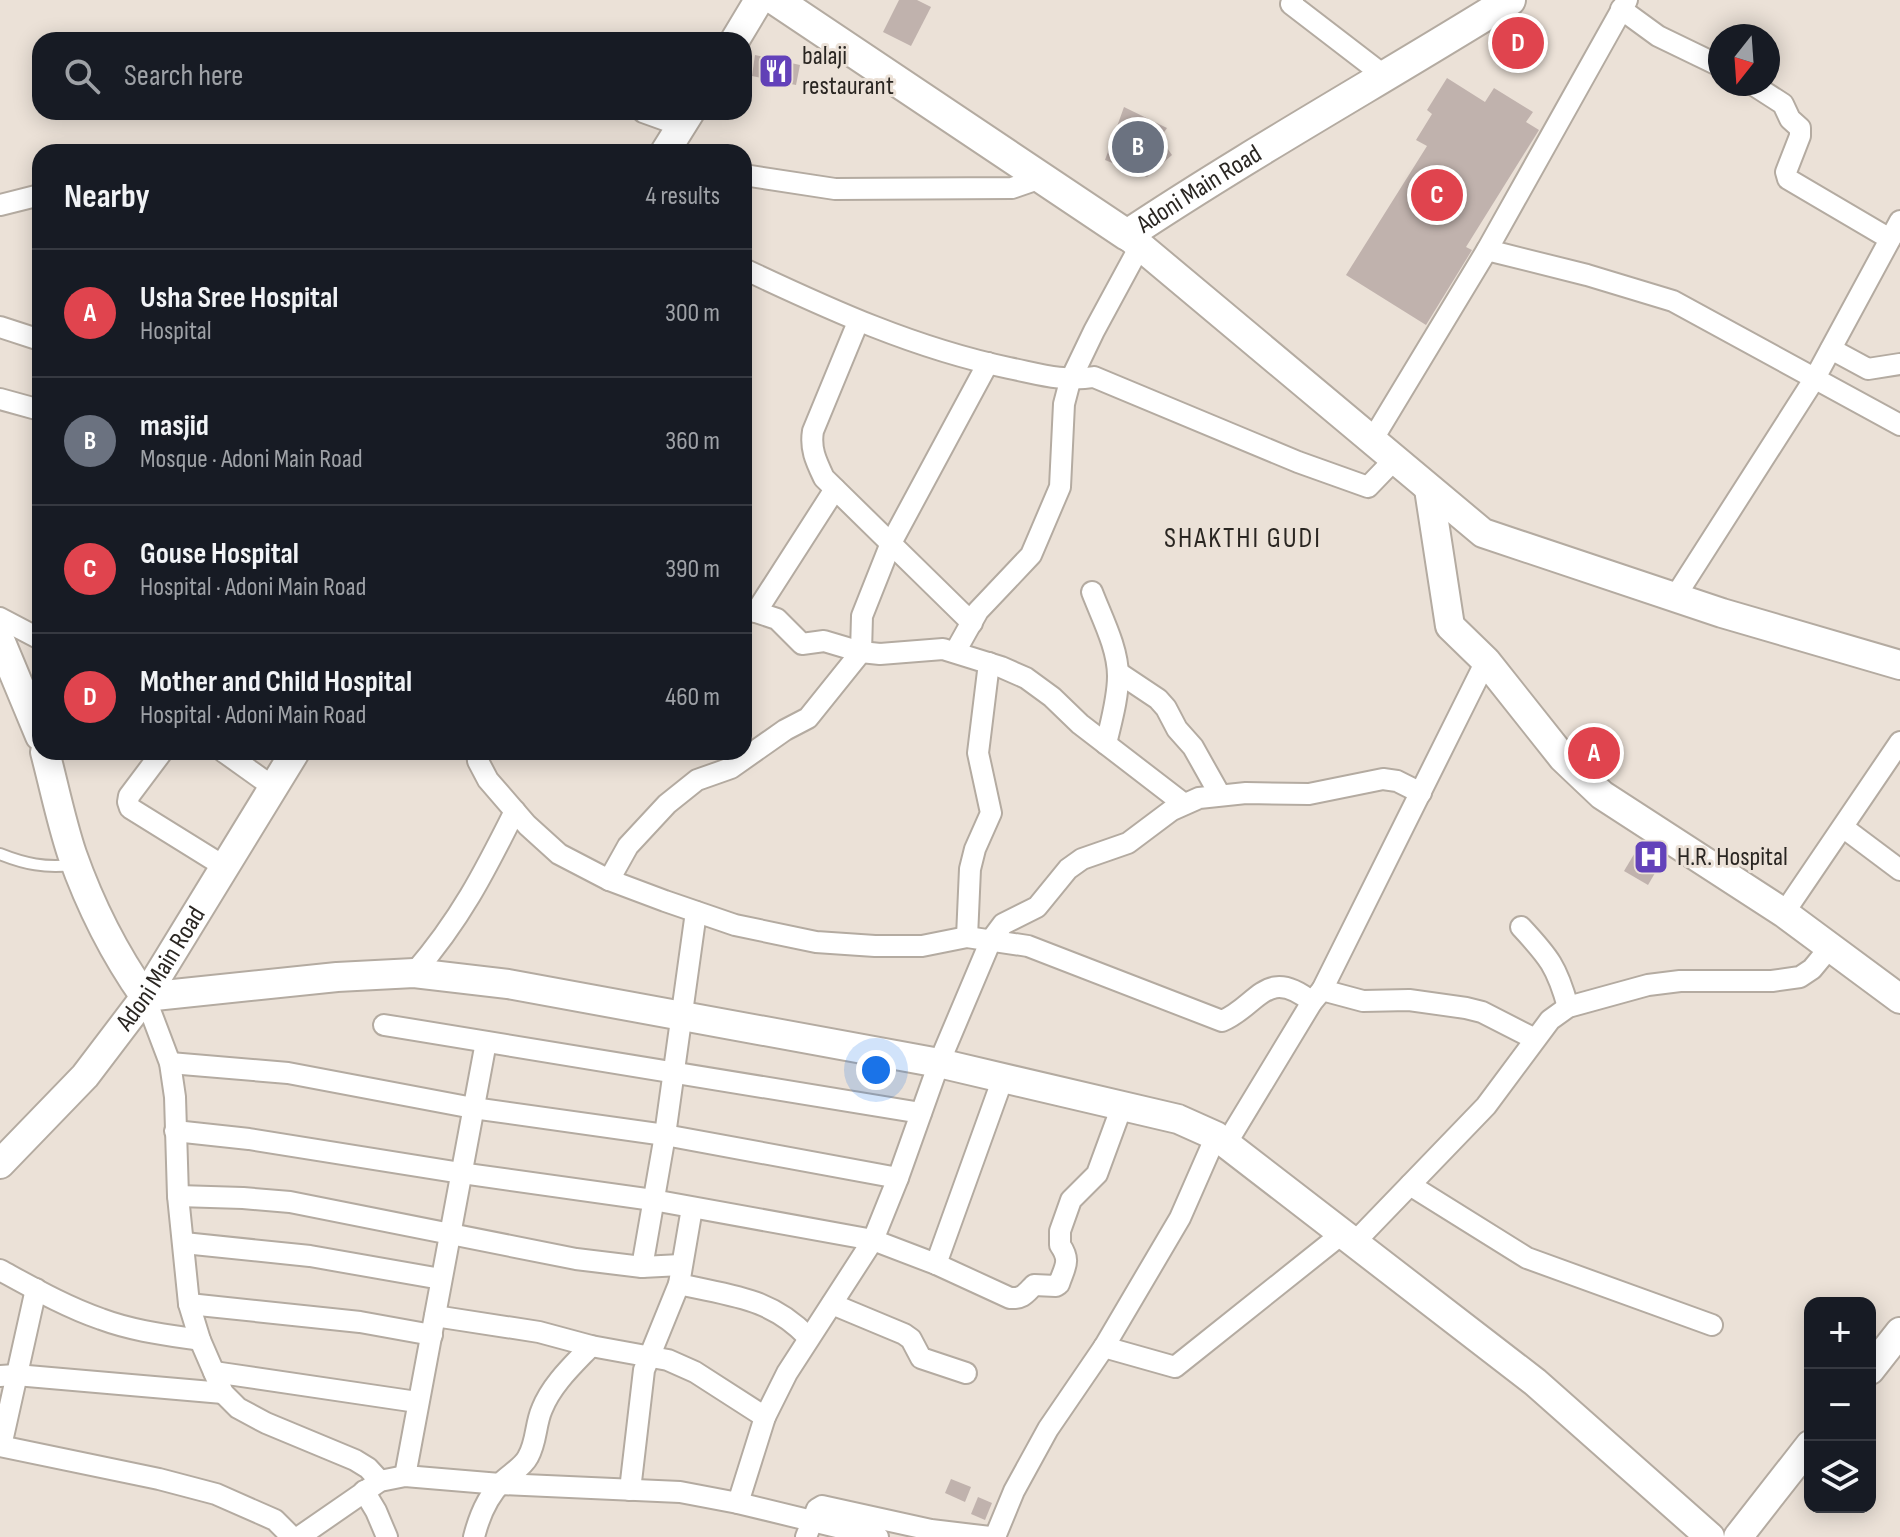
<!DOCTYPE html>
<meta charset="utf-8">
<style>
:root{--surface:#171b24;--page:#20242c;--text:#f1f3f6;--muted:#9ea1a6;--line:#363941;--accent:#b1a3db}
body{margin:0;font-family:"Sofia Sans Condensed",sans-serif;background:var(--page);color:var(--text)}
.controls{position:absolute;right:24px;bottom:24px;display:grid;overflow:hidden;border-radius:16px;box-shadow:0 4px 20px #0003}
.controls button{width:72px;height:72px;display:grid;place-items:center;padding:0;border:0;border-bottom:2px solid var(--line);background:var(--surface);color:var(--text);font:40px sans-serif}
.compass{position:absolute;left:1708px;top:24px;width:72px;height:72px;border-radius:50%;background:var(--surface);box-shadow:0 4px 20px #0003;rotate:197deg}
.you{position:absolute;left:876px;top:1070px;width:28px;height:28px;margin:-20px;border:6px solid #fff;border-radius:50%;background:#1a73e8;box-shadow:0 0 0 12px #1a73e833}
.badge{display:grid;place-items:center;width:52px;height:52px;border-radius:50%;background:var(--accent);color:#fff;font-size:26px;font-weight:700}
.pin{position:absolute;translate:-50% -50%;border:4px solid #fff;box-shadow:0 2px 8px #0006}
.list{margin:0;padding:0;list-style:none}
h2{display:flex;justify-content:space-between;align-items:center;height:104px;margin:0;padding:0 32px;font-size:34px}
h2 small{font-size:26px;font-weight:400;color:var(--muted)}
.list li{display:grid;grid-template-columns:52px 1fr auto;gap:24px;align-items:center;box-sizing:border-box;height:128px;padding:0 32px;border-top:2px solid var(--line)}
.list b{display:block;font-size:30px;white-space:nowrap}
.list p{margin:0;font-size:26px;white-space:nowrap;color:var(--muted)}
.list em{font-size:26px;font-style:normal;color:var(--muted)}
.icon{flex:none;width:44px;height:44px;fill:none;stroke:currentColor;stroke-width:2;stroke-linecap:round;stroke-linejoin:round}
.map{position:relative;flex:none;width:1900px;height:1537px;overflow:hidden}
.search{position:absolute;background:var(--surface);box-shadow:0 4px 20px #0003;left:32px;top:32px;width:720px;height:88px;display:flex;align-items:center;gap:20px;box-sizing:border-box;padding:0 28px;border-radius:24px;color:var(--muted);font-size:30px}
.panel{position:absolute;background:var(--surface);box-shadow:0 4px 20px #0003;left:32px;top:144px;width:720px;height:616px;border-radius:24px}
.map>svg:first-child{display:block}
.building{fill:#c0b2ad}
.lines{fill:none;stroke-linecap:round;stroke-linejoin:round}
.lane-casing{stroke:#b4aba1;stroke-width:14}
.street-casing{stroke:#b4aba1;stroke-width:24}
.secondary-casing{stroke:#b4aba1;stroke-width:32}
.primary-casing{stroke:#b4aba1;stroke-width:34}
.lane{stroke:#fff;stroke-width:10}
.street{stroke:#fff;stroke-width:20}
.secondary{stroke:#fff;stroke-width:28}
.primary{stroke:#fff;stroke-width:30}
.labels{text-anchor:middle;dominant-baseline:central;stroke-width:6;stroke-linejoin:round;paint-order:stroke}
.poi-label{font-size:26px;fill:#2a2622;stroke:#ebe1d7;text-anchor:start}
.street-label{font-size:26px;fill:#2a2622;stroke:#ebe1d7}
.neighbourhood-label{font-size:28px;letter-spacing:2px;fill:#2a2622;stroke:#ebe1d7}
</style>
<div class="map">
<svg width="1900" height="1537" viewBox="0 0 1900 1537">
<rect width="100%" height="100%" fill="#ebe1d7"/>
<g class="building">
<polygon points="899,0 917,0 931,7 911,46 883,32"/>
<polygon points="1517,23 1537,39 1522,56 1503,40"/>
<polygon points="755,55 800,65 796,85 752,76"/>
<polygon points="1447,78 1485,102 1494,88 1533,112 1526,122 1539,130 1466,247 1472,250 1426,325 1346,275 1427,146 1416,140 1432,114 1427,110"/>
<polygon points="1124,107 1167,128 1160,138 1172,155 1147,177 1105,160"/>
<polygon points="1593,735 1608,744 1595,765 1582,752"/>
<polygon points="1642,841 1665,856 1648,885 1624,871"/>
<polygon points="951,1479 971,1487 965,1502 945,1493"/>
<polygon points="978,1497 992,1503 985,1520 971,1514"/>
</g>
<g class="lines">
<defs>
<path id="lane" d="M0 854C25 864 45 868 72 865"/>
<g id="street">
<polyline points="1293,0 1291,4 1386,77"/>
<polyline points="1621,9 1658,36 1720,66"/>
<polyline points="1752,84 1783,104 1790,119 1800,128 1800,136 1786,172 1788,179 1890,239"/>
<polyline points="643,112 682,126"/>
<polyline points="744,175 835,189 1012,188 1041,178"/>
<polyline points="0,205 40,195"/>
<polyline points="1487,250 1587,275 1673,301 1900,425"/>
<path d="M744 269C831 310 914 348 1009 368 1039 374 1063 382 1094 377L1298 462 1368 487 1394 460"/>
<path d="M858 322 813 431C810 449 816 461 824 478L972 623"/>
<polyline points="0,327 40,340"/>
<polyline points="1831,349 1868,369 1900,364"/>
<polyline points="0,399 40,410"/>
<polyline points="1371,442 1487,250 1627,0"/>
<path d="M1092 592C1102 618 1118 648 1118 676 1118 699 1111 722 1106 744"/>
<polyline points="1675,597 1815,378 1900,221"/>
<polyline points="744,608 777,619 802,644 824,641 861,652 880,654 943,649 1001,667 1026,678 1052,697 1080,724 1184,804"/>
<polyline points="756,612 835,489"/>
<polyline points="0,618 40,639"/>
<polyline points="955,652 978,611 1031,555 1060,487 1064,404 1070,381 1094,331 1140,246"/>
<polyline points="1119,673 1158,699 1166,708 1177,729 1193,747 1220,795"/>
<polyline points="162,752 129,796 128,802 130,808 225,867"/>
<polyline points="224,752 273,787"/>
<path d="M477 752 478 761 488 780 527 825 559 854 609 880 665 901 735 925 816 942 875 946H922L967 937 1028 946 1222 1021C1258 1006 1266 965 1312 1002"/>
<polyline points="1844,828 1900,870"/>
<polyline points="609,880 628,846 667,804 697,780 731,768 785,730 808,718 861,652 862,616 891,543 988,363"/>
<polyline points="1784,913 1900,742"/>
<path d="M1521 927C1549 957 1557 967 1568 1007"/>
<polyline points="967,937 970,869 975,849 991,813 978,753 989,663"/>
<path d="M414 973C460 920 484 873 515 811"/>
<polyline points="1322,990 1363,1001 1409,1000 1466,1008 1482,1012 1535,1039"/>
<polyline points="145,997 170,1063 175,1097 178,1196 189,1304 200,1340 223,1393 238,1408 266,1423 355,1460 368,1468 380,1481"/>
<polyline points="384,1025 921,1113"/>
<polyline points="170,1063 288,1073 473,1108 665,1135 898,1178"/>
<path d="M175 1131 249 1139 461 1173 653 1200 873 1240 936 1264 1010 1298C1023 1299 1026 1293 1034 1285L1056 1286 1059 1284C1065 1266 1071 1261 1060 1245V1231L1071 1200 1097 1174 1122 1106"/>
<polyline points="1226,1144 1312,1002 1322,990 1486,661"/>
<polyline points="1410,1185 1527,1258 1712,1325"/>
<polyline points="178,1196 243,1198 290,1202 576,1259 642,1267 681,1265"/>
<polyline points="184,1243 310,1256 441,1279"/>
<polyline points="1353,1244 1486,1106 1550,1020 1568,1007 1648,985 1680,981 1772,981 1800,977 1812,969 1831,946"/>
<polyline points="936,1264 1003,1078"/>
<polyline points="642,1267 665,1135 696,912"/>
<path d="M0 1270C33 1288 66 1307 101 1319 133 1331 167 1335 200 1340"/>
<path d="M679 1284C730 1296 770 1297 808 1337"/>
<polyline points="189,1304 360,1322 432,1335"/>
<polyline points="832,1304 904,1334 911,1339 921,1358 966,1373"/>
<polyline points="435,1316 539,1332 591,1346 668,1360 695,1372 765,1417"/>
<polyline points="1104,1347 1175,1367 1343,1233"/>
<polyline points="214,1372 417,1402"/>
<polyline points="0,1376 16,1375 223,1393"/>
<polyline points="0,1446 159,1479 216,1494 275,1520 292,1537"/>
<polyline points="1,1446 36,1289"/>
<polyline points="405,1476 486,1042"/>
<polyline points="630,1490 644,1370 679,1284 692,1208"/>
<polyline points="364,1491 376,1511 387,1537"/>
<polyline points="738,1503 765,1417 787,1373 873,1240 898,1178 939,1063 991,940 1003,924 1037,907 1068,869 1082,859 1128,843 1172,810 1199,798 1246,793 1309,794 1383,779 1397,781 1421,793"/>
<polyline points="299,1537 380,1481 405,1476 500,1484 680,1492 738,1503 878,1537"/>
<path d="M474 1537C479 1517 487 1497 502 1482 510 1474 523 1467 528 1457 537 1441 535 1425 542 1409 552 1384 573 1365 591 1346"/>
<polyline points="806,1537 817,1509 822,1506 931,1530 990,1537"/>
<polyline points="995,1537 1014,1491 1048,1429 1104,1347 1180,1218 1216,1136"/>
</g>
<g id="secondary">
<polyline points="735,40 759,0"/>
<polyline points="665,152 690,112"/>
<polyline points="1127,235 1483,533 1722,613 1900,665"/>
<polyline points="1429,489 1450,626 1486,661 1563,758 1602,795 1784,913 1900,999"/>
<polyline points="0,640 40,736"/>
<path d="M45 752C54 786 61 821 72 854 90 905 114 953 145 997L337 977 414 973 508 984 939 1063 1178 1119 1216 1136 1535 1382 1710 1537"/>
<path id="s1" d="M0 1164 85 1076 145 997 295 752"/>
<polyline points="1870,1370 1900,1332"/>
<polyline points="1738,1537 1810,1445"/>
</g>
<g id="primary">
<path id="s2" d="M776 0 1127 235C1252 152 1383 79 1510 0"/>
</g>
</defs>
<use href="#lane" class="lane-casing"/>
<use href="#street" class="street-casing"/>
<use href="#secondary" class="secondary-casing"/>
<use href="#primary" class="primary-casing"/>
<use href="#lane" class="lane"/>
<use href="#street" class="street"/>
<use href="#secondary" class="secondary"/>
<use href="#primary" class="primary"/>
</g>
<defs>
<symbol id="restaurant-square" viewBox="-11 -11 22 22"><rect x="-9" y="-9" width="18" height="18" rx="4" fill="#6342ba" stroke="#ebe1d7"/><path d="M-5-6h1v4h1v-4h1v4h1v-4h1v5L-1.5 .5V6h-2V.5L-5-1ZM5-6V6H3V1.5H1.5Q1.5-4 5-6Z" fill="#fff"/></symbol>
<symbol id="hospital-square" viewBox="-11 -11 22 22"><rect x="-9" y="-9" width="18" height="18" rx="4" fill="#6342ba" stroke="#ebe1d7"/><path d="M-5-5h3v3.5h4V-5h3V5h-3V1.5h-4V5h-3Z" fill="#fff"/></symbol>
</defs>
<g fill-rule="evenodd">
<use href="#restaurant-square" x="756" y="51" width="40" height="40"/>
<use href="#hospital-square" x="1631" y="837" width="40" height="40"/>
</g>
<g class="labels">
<g class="poi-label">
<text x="802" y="56">balaji<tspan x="802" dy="30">restaurant</tspan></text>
<text x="1677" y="857">H.R. Hospital</text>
</g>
<g class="street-label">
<text stroke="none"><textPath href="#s2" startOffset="508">Adoni Main Road</textPath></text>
<text stroke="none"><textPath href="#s1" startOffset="254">Adoni Main Road</textPath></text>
</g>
<g class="neighbourhood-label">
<text x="1243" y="538">SHAKTHI GUDI</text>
</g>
</g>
</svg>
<div class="controls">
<button>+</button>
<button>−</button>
<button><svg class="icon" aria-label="layers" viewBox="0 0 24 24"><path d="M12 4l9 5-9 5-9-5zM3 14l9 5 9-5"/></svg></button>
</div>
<svg class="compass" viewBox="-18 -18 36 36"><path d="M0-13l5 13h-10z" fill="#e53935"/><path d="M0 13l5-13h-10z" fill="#9ea1a6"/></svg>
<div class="you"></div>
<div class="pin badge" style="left:1594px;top:753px;background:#e0444e">A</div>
<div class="pin badge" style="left:1138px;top:147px;background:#6b7280">B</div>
<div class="pin badge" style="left:1437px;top:195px;background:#e0444e">C</div>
<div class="pin badge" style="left:1518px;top:43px;background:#e0444e">D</div>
<div class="search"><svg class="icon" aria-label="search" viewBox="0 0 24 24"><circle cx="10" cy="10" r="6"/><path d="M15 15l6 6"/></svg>Search here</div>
<section class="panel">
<h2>Nearby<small>4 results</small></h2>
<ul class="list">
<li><span class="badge" style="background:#e0444e">A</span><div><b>Usha Sree Hospital</b><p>Hospital</p></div><em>300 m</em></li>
<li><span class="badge" style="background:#6b7280">B</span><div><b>masjid</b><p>Mosque · Adoni Main Road</p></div><em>360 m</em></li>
<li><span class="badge" style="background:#e0444e">C</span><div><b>Gouse Hospital</b><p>Hospital · Adoni Main Road</p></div><em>390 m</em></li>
<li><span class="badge" style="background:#e0444e">D</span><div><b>Mother and Child Hospital</b><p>Hospital · Adoni Main Road</p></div><em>460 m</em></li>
</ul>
</section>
</div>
